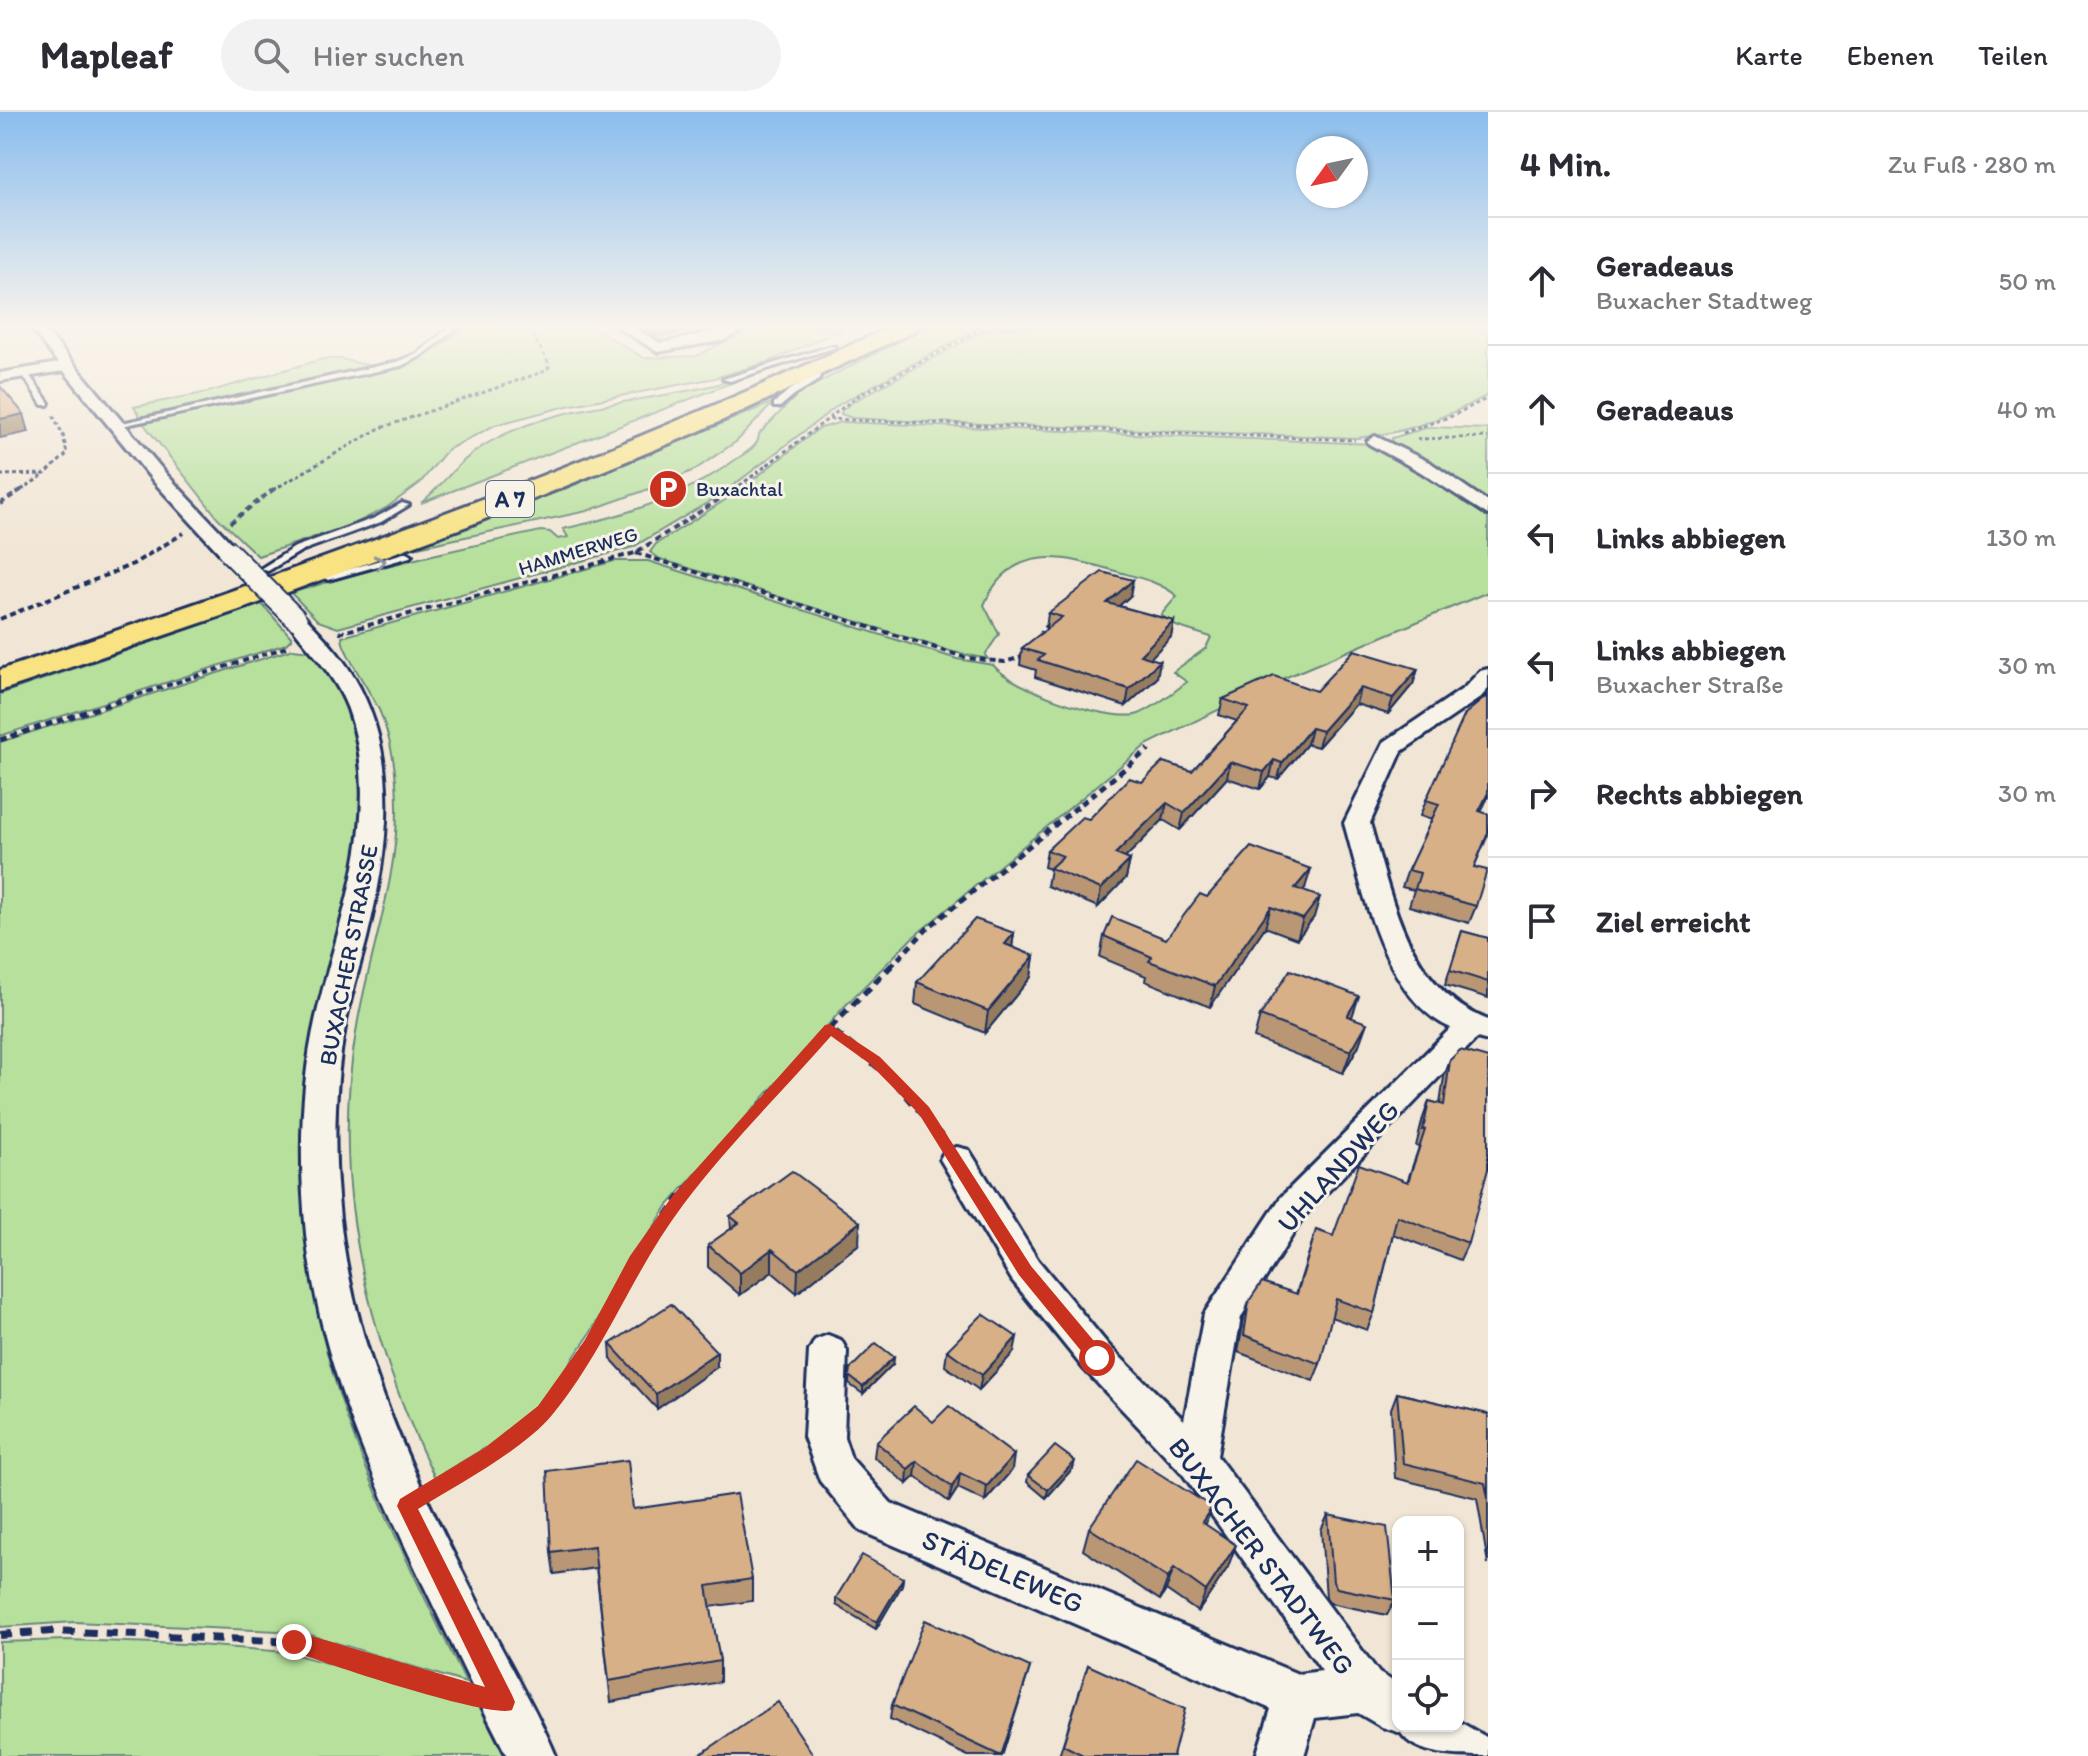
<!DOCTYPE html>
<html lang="de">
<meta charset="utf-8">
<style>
:root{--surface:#fff;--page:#f2f2f3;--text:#2b2b33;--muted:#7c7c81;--line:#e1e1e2}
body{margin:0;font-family:Itim,sans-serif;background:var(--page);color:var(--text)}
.controls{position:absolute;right:24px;bottom:24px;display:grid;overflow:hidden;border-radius:16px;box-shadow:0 2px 6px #0004}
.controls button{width:72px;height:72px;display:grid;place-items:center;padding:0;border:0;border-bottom:2px solid var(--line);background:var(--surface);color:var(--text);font:40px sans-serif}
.compass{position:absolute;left:1296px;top:24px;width:72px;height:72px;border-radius:50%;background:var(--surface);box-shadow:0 2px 6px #0004;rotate:237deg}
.stop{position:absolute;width:24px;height:24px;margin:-18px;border:6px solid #c8321e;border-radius:50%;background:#fff}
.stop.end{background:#c8321e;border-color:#fff;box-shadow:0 2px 8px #0008}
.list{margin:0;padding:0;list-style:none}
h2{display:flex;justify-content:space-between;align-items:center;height:104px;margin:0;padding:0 32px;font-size:34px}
h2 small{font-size:26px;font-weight:400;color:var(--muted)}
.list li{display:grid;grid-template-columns:52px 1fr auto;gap:24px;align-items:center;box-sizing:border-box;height:128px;padding:0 32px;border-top:2px solid var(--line)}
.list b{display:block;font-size:30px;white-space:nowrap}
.list p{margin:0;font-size:26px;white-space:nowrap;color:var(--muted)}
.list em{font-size:26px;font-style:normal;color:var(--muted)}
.icon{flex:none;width:44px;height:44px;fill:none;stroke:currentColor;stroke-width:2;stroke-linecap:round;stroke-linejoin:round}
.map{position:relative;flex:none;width:1488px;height:1644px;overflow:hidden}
header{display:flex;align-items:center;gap:48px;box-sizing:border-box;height:112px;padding:0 40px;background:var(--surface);border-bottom:2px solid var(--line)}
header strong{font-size:38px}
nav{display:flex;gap:44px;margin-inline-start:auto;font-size:28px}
.search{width:560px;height:72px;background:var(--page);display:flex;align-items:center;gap:20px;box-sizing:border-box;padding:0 28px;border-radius:44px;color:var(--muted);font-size:30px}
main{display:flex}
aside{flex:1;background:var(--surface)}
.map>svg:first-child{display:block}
.green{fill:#b6e09c;stroke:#68887d;stroke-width:2}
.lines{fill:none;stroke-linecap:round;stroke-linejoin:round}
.lane-casing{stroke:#1b2f5e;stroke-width:6}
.street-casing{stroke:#1b2f5e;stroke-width:6}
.highway-casing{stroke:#1b2f5e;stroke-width:6}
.path-far4{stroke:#1b2f5e;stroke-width:3;stroke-dasharray:4 3;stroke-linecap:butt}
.path-far3{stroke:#1b2f5e;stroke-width:4;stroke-dasharray:6 4;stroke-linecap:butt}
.path-far2{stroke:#1b2f5e;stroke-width:5;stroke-dasharray:7 5;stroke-linecap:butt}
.path-far1{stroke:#1b2f5e;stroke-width:6;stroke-dasharray:9 7;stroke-linecap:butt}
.path{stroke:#1b2f5e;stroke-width:8;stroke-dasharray:12 9;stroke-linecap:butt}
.lane{fill:#f7f3e8;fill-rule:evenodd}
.street{fill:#f7f3e8;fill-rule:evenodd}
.highway{fill:#f8e281;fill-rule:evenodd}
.street-bridge-casing{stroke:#1b2f5e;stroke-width:24;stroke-linecap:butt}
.street-bridge{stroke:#f7f3e8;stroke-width:20}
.wall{fill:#b99775;stroke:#1b2f5e;stroke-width:2}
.shaded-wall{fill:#967b5f;stroke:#1b2f5e;stroke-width:2}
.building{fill:#d7b088;stroke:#1b2f5e;stroke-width:2}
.oneway{stroke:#8991a3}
.route{fill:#c8321e}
.labels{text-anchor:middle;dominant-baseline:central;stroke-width:6;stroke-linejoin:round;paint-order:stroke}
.far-poi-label{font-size:20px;fill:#1b2f5e;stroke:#f7f3e8;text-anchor:start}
.far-street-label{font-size:20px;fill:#1b2f5e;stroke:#f7f3e8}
.shield{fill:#f7f3e8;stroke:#5d6a87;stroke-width:2}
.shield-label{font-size:22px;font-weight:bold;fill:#1b2f5e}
.street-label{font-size:24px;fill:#1b2f5e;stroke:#f7f3e8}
.near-street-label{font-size:28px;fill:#1b2f5e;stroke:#f7f3e8}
</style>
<header>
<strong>Mapleaf</strong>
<div class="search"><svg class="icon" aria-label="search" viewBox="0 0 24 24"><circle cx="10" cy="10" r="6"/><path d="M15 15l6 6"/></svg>Hier suchen</div>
<nav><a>Karte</a><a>Ebenen</a><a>Teilen</a></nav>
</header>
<main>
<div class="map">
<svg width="1488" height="1644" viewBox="0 0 1488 1644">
<rect width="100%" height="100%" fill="#f1e6d5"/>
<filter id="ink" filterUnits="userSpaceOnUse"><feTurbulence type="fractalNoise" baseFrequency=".0125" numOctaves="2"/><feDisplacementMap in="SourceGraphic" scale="16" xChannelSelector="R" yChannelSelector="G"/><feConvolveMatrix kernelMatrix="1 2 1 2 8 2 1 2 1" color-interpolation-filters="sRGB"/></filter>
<g filter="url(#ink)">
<g class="green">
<polygon points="464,215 592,215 644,246 697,244 754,215 847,215 770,249 715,266 567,294 495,313 447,338 420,371 386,396 356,411 258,444 218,406 143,311 402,255 439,235"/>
<path d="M927 215H981L841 291 722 382 633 435 338 516 318 509 291 481C374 455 457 437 541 419L550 420 558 427 568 425 563 417C623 404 684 385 735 348 745 341 759 335 759 322L800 280Z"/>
<path d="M991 215H1488V283C1448 305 1404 322 1357 326L909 309 852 306 841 302 842 298 854 289Z"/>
<polygon points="323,247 341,247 375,255 140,305 134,295 208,280"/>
<path d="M730 269 734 270 421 391C443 373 458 349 483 334 556 289 650 292 730 269Z"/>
<polygon points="774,290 737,329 696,357 666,371 587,399 404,438 559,379"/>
<path d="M841 310 1373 332 1390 337 1488 401V480L1282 567 1146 633 911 827 845 894 668 1093 623 1163 590 1222 550 1280 529 1304 497 1329 435 1366C367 1225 329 1071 357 914 369 842 398 768 397 694 397 662 392 630 380 600 373 584 341 537 342 525L614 449H648L957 547 993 553C1013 577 1103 608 1135 603 1148 601 1176 578 1187 570L1173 560 1206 536 1211 525 1176 514 1161 503 1177 484C1160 470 1140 466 1119 460 1065 444 1011 429 984 493L999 522 985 543 988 547 953 540 660 447 650 440 656 432 736 381 818 317Z"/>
<polygon points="1429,315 1488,317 1488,394 1391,330 1392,326"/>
<polygon points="262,492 292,526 286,532 0,624 0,582"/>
<path d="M293 537 310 539C414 654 335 810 310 938 303 976 302 1014 302 1052 302 1252 382 1396 466 1571L301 1520 74 1510 0 1515V630Z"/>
<polygon points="67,1528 186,1532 286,1540 478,1592 505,1644 0,1644 0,1530"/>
</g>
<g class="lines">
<defs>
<g id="lane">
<polygon points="450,215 458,215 421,244 401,254 117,315 113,313 396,250 417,242"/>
<polygon points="831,234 836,235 730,269 723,267"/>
<polygon points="814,257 821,259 819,268 794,283 780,295 774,295 774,291 788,279 812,265"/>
<polygon points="21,260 27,260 49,291 48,293 42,293"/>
<polygon points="402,391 409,393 381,410 301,439 268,459 260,457 295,435 375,406"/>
<polygon points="407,440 412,443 410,445 328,468 323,465"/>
</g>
<g id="street">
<polygon points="30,215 43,215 167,363 236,436 238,440 236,444 222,444 155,371 64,259 0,269 0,261 58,251"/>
<path d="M617 215H633L660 231C687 227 722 215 747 215L725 228 658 240Z"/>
<polygon points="1375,324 1431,351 1488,390 1488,403 1419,359 1369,332 1367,329"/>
<path d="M297 502 304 504C322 523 341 543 354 565 402 646 388 740 367 826 360 854 351 881 346 909 335 967 333 1026 338 1085 350 1245 424 1384 495 1524 516 1564 539 1603 556 1644H507C477 1586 450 1528 422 1470 369 1359 319 1245 306 1122 299 1050 300 975 316 905 339 804 385 702 348 597 335 562 308 538 287 508Z"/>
<path d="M1488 557V577L1480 586 1402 639 1370 711C1392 786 1407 876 1488 908V929L1477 926 1305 1103 1241 1205 1217 1344 1379 1561 1398 1572V1614H1458V1609L1488 1626V1644C1460 1644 1415 1644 1401 1621L1382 1615 1358 1601 1315 1606 1304 1644H1256L1271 1597 861 1419 820 1369 804 1325 809 1239 815 1228 828 1223 841 1228 847 1239 844 1325 851 1346 891 1391 1298 1562 1322 1559 1182 1361 1084 1257 1012 1168 940 1047 945 1038 957 1035 969 1038 1038 1148 1110 1235 1184 1308 1204 1202 1281 1085 1451 916C1383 887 1362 774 1344 711L1384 630 1464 576 1480 559Z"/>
</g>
<path id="highway" d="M890 215H918L915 219 695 321 470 413 242 497 0 579V558C302 457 601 350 890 215Z"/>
</defs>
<use href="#lane" class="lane-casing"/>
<use href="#street" class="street-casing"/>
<use href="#highway" class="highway-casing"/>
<g class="path-far4">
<polyline points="829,306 856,285 986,215"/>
<polyline points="1403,321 1452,304 1488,286"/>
<polyline points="1417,327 1488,325"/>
<polyline points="0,363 45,362 67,342 63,323 52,301"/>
<polyline points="21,378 44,363"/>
<polyline points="273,378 378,317 545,259 549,255 548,250 528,215"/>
<polyline points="734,378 828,307 1355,328"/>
</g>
<g class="path-far3">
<polyline points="0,392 24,376"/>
<polyline points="230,411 275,376"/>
<polyline points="636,441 967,546 1005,550 1025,544"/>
<polyline points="0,507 133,452 184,421"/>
<polyline points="339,521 635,441 737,376"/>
<polyline points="1041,525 1042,518 1052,508"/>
<polyline points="128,586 290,534"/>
</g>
<g class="path-far2">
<polyline points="0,628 134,584"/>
<polyline points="890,855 929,815 1149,637"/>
</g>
<g class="path-far1">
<polyline points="830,916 892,853"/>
<polyline points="609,1200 636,1149 678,1087 830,916 892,967 944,1027"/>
</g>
<g class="path">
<path d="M435 1377C471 1354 512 1333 542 1302 570 1274 591 1233 610 1198"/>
<polyline points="0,1523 51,1519 294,1530 460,1580"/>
</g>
<use href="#lane" class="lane"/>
<use href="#street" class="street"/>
<use href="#highway" class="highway"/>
<defs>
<polyline id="street-bridge" points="229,440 297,508"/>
</defs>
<use href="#street-bridge" class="street-bridge-casing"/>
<use href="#street-bridge" class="street-bridge"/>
</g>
<g class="wall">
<polygon points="639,215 712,215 655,225"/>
<polygon points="1130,484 1119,494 1174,509 1171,525 1150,546 1157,566 1126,594 1035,565 1036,558 1020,553 1022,536 1046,518 1048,501"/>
<polygon points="1418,557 1413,572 1388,602 1356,592 1318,635 1307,632 1278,667 1270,665 1260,677 1227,666 1180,718 1163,708 1125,746 1130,748 1126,766 1098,795 1047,774 1050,757 1044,755 1047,738 1142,670 1192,659 1237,609 1219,603 1223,587 1316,579"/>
<polygon points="1488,583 1488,685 1481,700 1488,723 1474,755 1476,794 1469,811 1409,794 1414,778 1402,775 1408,758 1432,708 1420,704 1426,688"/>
<polygon points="1305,776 1303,779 1314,805 1297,827 1265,815 1210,895 1145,869 1146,864 1100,845 1104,824 1166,827 1207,785"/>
<polygon points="1462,819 1488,826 1488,886 1445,873"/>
<polygon points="1014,821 1012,835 1034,844 1031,865 985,921 915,892 917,870"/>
<polygon points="1260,904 1352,905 1359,933 1343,961 1254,926"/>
<polygon points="1450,948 1468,1131 1460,1148 1393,1122 1374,1201 1367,1218 1331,1205 1320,1252 1313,1269 1238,1240 1244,1206 1249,1189 1296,1182 1316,1118 1333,1124 1407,1070 1419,1035 1416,1034 1423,1006 1429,989 1440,992 1444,965"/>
<polygon points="730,1104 859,1132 797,1181 772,1160 740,1183 708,1155 708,1133 731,1117"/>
<polygon points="610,1232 717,1255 657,1297 611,1247"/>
<polygon points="947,1238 1014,1240 979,1278 945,1254"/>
<polygon points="894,1245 893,1252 863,1282 849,1272 850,1257"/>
<polygon points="1397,1281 1488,1302 1488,1452 1477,1386 1395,1366 1391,1297"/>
<polygon points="933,1310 1012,1358 985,1389 958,1376 949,1390 915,1364 907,1372 874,1345 876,1330"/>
<polygon points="1073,1356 1046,1386 1027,1370 1028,1363"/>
<polygon points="1212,1395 1205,1412 1228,1455 1198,1500 1166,1478 1160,1488 1083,1438 1089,1416"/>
<polygon points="633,1397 752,1467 752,1489 710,1495 720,1549 720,1570 611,1590 596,1456 554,1462 551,1440"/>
<polygon points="1328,1403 1395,1488 1387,1503 1330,1491 1326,1485 1321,1418"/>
<polygon points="903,1466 902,1473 876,1517 836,1493 836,1486"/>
<polygon points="1088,1553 1173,1644 1059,1644"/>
<polygon points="1030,1555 1002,1644 968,1644 890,1607 892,1593"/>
</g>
<g class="shaded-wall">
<polygon points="655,215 712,215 655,225"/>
<polygon points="24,302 29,320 0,326 0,307"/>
<polygon points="1133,468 1130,484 1104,507 1107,491"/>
<polygon points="1174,509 1171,525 1137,560 1140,543"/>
<polygon points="1160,549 1157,566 1126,594 1129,577"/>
<polygon points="1418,557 1413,572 1388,602 1393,586"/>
<polygon points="1360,576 1356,592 1318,635 1322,619"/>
<polygon points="1311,616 1307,632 1278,667 1282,651"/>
<polygon points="1274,648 1270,665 1260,677 1264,660"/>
<polygon points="1230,650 1227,666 1180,718 1184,701"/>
<polygon points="1167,691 1163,708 1112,759 1115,742"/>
<polygon points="1130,748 1126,766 1098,795 1101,777"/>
<polygon points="1311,757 1305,776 1289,795 1295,776"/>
<polygon points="1320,785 1314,805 1297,827 1303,807"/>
<polygon points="1271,795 1265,815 1210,895 1215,874"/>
<polygon points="1014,821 1011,843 1005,832"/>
<polygon points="1034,844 1031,865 985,921 988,899"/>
<polygon points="1359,884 1352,905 1347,904"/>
<polygon points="1367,911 1359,933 1343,961 1351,939"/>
<polygon points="860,1110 859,1132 797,1181 798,1158"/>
<polygon points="772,1137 772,1160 740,1183 740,1161"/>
<polygon points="1017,1225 1014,1240 979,1278 982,1263"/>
<polygon points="717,1240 717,1255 657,1297 656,1282"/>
<polygon points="894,1245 893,1252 863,1282 863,1275"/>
<polygon points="1014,1343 1012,1358 985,1389 987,1374"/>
<polygon points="917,1349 915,1364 907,1372 908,1357"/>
<polygon points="1075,1349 1073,1356 1046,1386 1048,1378"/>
<polygon points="960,1361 958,1376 949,1390 952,1375"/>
<polygon points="1212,1395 1204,1417 1202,1410"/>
<polygon points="1236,1433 1228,1455 1198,1500 1206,1479"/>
<polygon points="1174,1456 1166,1478 1160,1488 1168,1466"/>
<polygon points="903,1466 902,1473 876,1517 877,1510"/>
<polygon points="1030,1555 1002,1644 1001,1644"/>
</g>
<g class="building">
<polygon points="0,274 24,302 0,307"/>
<polygon points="1102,460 1133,468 1107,491 1174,509 1140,543 1160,549 1129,577 1038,548 1044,543 1022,536 1062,505 1048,501"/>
<polygon points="1354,538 1418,557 1393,586 1360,576 1322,619 1311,616 1282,651 1274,648 1264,660 1230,650 1184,701 1167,691 1115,742 1130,748 1101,777 1050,756 1063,744 1047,738 1082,705 1089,707 1129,666 1142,670 1163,650 1192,659 1249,596 1223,587 1274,564 1316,579"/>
<polygon points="1488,583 1488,681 1479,699 1488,702 1488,721 1474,755 1487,758 1476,794 1415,777 1420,761 1408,758 1439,692 1426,688 1465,602"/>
<polygon points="1251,735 1311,757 1295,776 1320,785 1303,807 1271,795 1215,874 1149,849 1152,845 1104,824 1112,805 1166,827 1200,782 1207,785"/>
<polygon points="975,807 1014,821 1005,832 1034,844 988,899 917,870"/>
<polygon points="1462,819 1488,826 1488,870 1450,858"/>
<polygon points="1290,858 1359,884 1347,904 1367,911 1351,939 1260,904"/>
<polygon points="1460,938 1488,946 1488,1057 1468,1131 1397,1104 1374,1201 1336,1187 1320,1252 1244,1223 1249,1189 1262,1170 1297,1182 1316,1118 1333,1124 1359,1052 1408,1070 1425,1018 1423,1018 1429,989 1444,993 1450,948"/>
<polygon points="792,1059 860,1110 798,1158 772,1137 740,1161 708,1133 739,1111 730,1104"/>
<polygon points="671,1192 717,1240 656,1282 610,1232"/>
<polygon points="983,1202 1017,1225 982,1263 947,1238"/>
<polygon points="876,1231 894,1245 863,1275 849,1264 850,1257"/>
<polygon points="1397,1281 1488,1302 1488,1386 1485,1371 1403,1351"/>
<polygon points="914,1294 933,1310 949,1294 1014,1343 987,1374 960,1361 952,1375 917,1349 908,1357 876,1330"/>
<polygon points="1055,1334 1075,1349 1048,1378 1028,1363"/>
<polygon points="1136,1347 1212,1395 1202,1410 1236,1433 1206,1479 1174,1456 1168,1466 1089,1416"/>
<polygon points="628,1348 633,1397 737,1382 752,1467 707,1474 720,1549 609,1569 594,1434 551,1440 547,1359"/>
<polygon points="1328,1403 1387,1415 1395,1488 1337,1476 1333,1470"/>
<polygon points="862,1443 903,1466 877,1510 836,1486"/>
<polygon points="925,1508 1030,1555 1001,1644 892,1593"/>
<polygon points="1088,1553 1185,1597 1173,1644 1085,1644 1063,1633"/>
<polygon points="778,1590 814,1644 698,1644"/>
</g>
<defs><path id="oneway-chevron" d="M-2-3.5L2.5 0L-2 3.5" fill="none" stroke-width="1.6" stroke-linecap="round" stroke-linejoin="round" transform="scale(2)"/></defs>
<use class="oneway" href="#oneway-chevron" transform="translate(380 450) rotate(-14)"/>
</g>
<linearGradient id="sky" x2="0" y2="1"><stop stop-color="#8abdee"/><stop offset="0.48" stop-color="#f9f4ec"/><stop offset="1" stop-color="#f9f4ec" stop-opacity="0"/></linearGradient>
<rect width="1488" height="446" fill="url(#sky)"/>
<path class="route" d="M830 912 880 945 929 995 1031 1154 1104 1241 1106 1246 1104 1251H1091L1019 1163 919 1002 870 952 831 924C783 979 726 1035 683 1093 633 1159 605 1239 552 1303 523 1338 457 1373 418 1397L512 1583 515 1590 512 1598C490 1607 317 1549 287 1537L284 1530 287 1522 294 1519 485 1575 400 1400 397 1394 400 1387 486 1335 538 1294 585 1228 630 1144 673 1083 825 913Z"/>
<defs>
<symbol id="parking-disc" viewBox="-11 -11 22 22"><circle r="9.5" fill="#c8321e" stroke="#f7f3e8"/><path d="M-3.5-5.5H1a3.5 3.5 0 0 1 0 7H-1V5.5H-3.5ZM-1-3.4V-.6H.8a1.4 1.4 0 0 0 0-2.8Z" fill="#fff"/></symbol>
</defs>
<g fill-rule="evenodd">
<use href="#parking-disc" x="646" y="355" width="44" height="44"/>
</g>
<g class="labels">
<g class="far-poi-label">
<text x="696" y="377">Buxachtal</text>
</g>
<g class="far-street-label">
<text transform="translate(578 439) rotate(-17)">HAMMERWEG</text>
</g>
<rect class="shield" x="486" y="369" width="48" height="36" rx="6"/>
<g class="shield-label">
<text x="510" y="387">A 7</text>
</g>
<g class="street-label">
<text transform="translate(348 843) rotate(-79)">BUXACHER STRASSE</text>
</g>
<g class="near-street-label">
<text transform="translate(1338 1054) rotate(-48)">UHLANDWEG</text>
<text transform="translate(1262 1444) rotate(53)">BUXACHER STADTWEG</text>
<text transform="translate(1003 1459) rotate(23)">STÄDELEWEG</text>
</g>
</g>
</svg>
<div class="controls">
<button>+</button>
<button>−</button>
<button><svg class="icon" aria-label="locate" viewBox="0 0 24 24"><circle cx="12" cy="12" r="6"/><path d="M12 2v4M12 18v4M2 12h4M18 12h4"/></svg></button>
</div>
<svg class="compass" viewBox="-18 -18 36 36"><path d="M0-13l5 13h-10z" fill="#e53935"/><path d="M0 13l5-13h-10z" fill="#7c7c81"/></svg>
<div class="stop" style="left:1097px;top:1246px"></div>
<div class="stop end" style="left:294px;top:1530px"></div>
</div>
<aside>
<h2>4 Min.<small>Zu Fuß · 280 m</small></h2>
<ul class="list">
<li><svg class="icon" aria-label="ahead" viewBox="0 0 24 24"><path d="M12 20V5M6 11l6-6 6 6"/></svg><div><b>Geradeaus</b><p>Buxacher Stadtweg</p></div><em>50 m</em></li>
<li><svg class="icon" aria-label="ahead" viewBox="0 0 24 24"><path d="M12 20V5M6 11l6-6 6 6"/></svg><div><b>Geradeaus</b></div><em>40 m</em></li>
<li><svg class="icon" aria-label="left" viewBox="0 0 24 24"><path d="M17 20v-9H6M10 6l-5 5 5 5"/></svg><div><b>Links abbiegen</b></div><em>130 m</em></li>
<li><svg class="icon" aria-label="left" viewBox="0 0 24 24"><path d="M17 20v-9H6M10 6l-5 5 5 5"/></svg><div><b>Links abbiegen</b><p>Buxacher Straße</p></div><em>30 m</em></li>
<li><svg class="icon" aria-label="right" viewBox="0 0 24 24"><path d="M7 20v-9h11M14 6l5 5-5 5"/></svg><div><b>Rechts abbiegen</b></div><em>30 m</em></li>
<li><svg class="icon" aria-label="arrive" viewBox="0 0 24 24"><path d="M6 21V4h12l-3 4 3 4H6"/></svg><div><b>Ziel erreicht</b></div></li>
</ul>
</aside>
</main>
